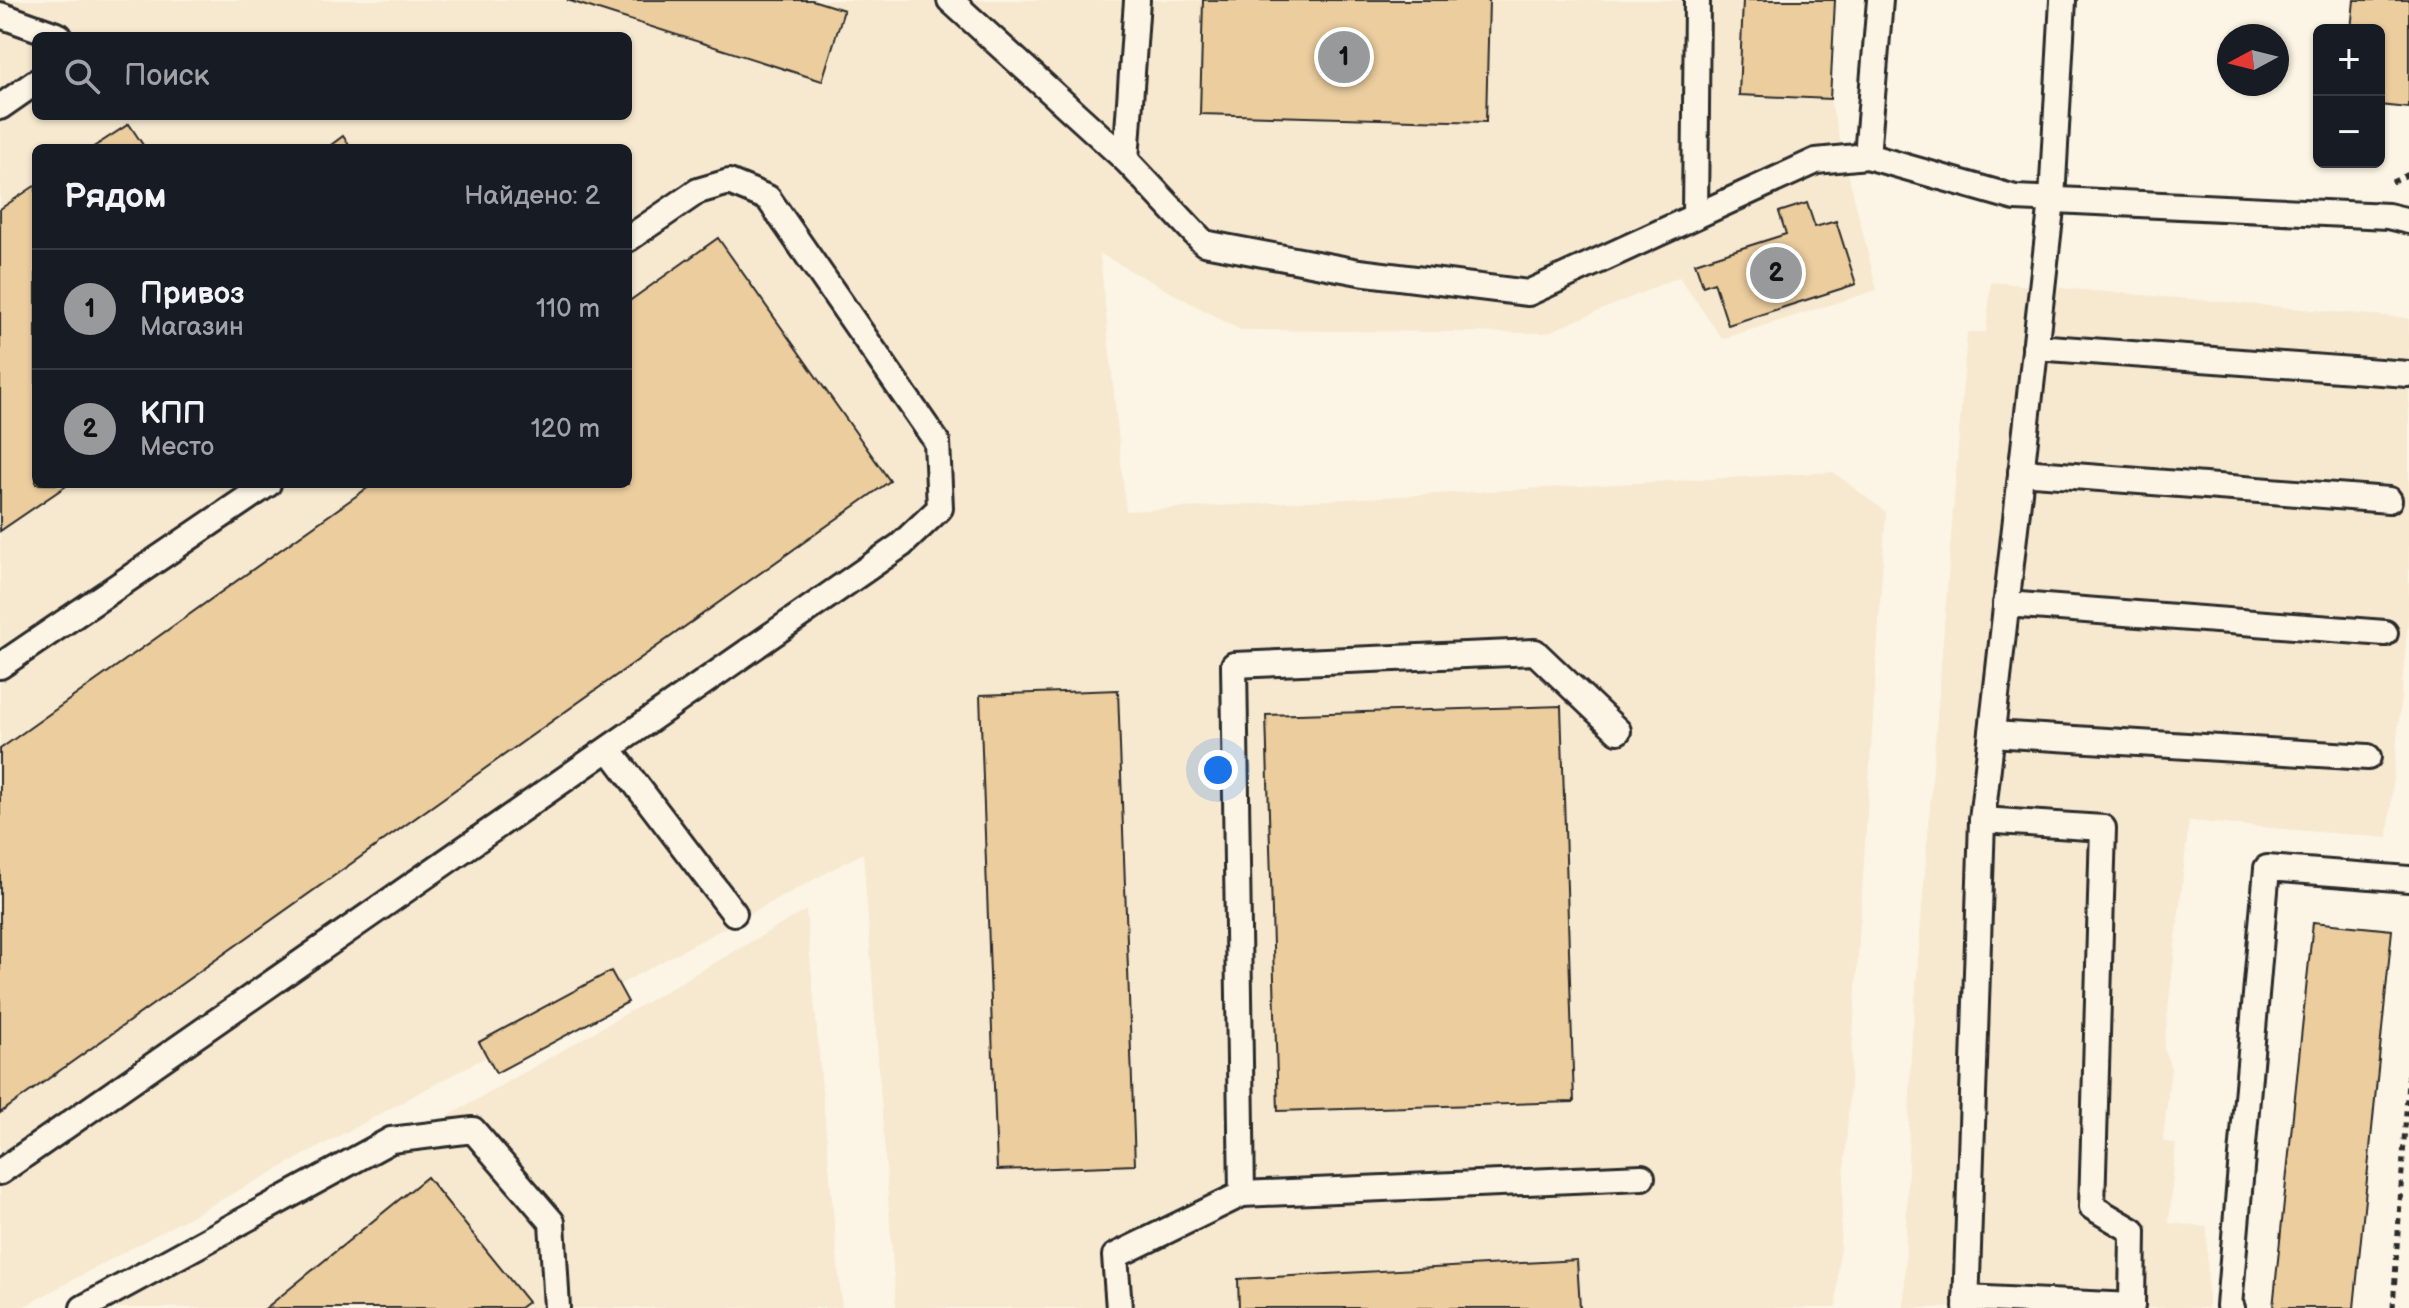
<!DOCTYPE html>
<html lang="ru">
<meta charset="utf-8">
<style>
:root{--surface:#171b24;--page:#242831;--text:#f1f3f6;--muted:#9ea1a6;--line:#363941;--accent:#98999b}
body{margin:0;font-family:"Balsamiq Sans",sans-serif;background:var(--page);color:var(--text)}
.controls{position:absolute;right:24px;top:24px;display:grid;overflow:hidden;border-radius:12px;box-shadow:0 2px 6px #0004}
.controls button{width:72px;height:72px;display:grid;place-items:center;padding:0;border:0;border-bottom:2px solid var(--line);background:var(--surface);color:var(--text);font:40px sans-serif}
.compass{position:absolute;left:2217px;top:24px;width:72px;height:72px;border-radius:50%;background:var(--surface);box-shadow:0 2px 6px #0004;rotate:263deg}
.you{position:absolute;left:1218px;top:770px;width:28px;height:28px;margin:-20px;border:6px solid #fff;border-radius:50%;background:#1a73e8;box-shadow:0 0 0 12px #1a73e833}
.badge{display:grid;place-items:center;width:52px;height:52px;border-radius:50%;background:var(--accent);color:#111;font-size:26px;font-weight:700}
.pin{position:absolute;translate:-50% -50%;border:4px solid #fff;box-shadow:0 2px 8px #0006}
.list{margin:0;padding:0;list-style:none}
h2{display:flex;justify-content:space-between;align-items:center;height:104px;margin:0;padding:0 32px;font-size:34px}
h2 small{font-size:26px;font-weight:400;color:var(--muted)}
.list li{display:grid;grid-template-columns:52px 1fr auto;gap:24px;align-items:center;box-sizing:border-box;height:120px;padding:0 32px;border-top:2px solid var(--line)}
.list b{display:block;font-size:30px;white-space:nowrap}
.list p{margin:0;font-size:26px;white-space:nowrap;color:var(--muted)}
.list em{font-size:26px;font-style:normal;color:var(--muted)}
.icon{flex:none;width:44px;height:44px;fill:none;stroke:currentColor;stroke-width:2;stroke-linecap:round;stroke-linejoin:round}
.map{position:relative;flex:none;width:2409px;height:1308px;overflow:hidden}
.search{position:absolute;background:var(--surface);box-shadow:0 2px 6px #0004;left:32px;top:32px;width:600px;height:88px;display:flex;align-items:center;gap:20px;box-sizing:border-box;padding:0 28px;border-radius:12px;color:var(--muted);font-size:30px}
.panel{position:absolute;background:var(--surface);box-shadow:0 2px 6px #0004;left:32px;top:144px;width:600px;height:344px;border-radius:12px}
.map>svg:first-child{display:block}
.built{fill:#f7e9d0;fill-rule:evenodd}
.building{fill:#ebcd9e;stroke:#2b2b2b;stroke-width:2}
.lines{fill:none;stroke-linecap:round;stroke-linejoin:round}
.service-casing{stroke:#2b2b2b;stroke-width:30}
.path{stroke:#2b2b2b;stroke-width:5;stroke-dasharray:6 6;stroke-linecap:butt}
.service{stroke:#fcf5e5;stroke-width:24}
</style>
<div class="map">
<svg width="2409" height="1308" viewBox="0 0 2409 1308">
<rect width="100%" height="100%" fill="#fcf5e5"/>
<filter id="ink" filterUnits="userSpaceOnUse"><feTurbulence type="fractalNoise" baseFrequency=".0125" numOctaves="2"/><feDisplacementMap in="SourceGraphic" scale="16" xChannelSelector="R" yChannelSelector="G"/><feConvolveMatrix kernelMatrix="1 2 1 2 8 2 1 2 1" color-interpolation-filters="sRGB"/></filter>
<g filter="url(#ink)">
<g class="built">
<path d="M0 0H1835L1830 99 1877 290 1722 339 1679 277 1547 333 1240 330 1100 254 1126 511 1833 472 1886 512 1836 1308H896L863 853 21 1308H0ZM36 36H628V116H36ZM36 148H628V484H36Z"/>
<polygon points="1991,282 2409,318 2409,612 2388,838 2189,821 2164,1048 2171,1068 2163,1141 2176,1144 2169,1223 2207,1227 2208,1308 1904,1308 1911,1049 1967,332 1986,332"/>
<polygon points="806,910 842,1308 115,1308"/>
</g>
<g class="building">
<polygon points="567,0 812,0 844,10 822,81"/>
<polygon points="1203,0 1489,0 1486,122 1200,114"/>
<polygon points="1743,0 1835,0 1830,99 1739,95"/>
<polygon points="2354,0 2409,0 2409,108 2379,105 2379,30 2351,30"/>
<polygon points="129,124 145,148 92,148"/>
<polygon points="343,136 351,148 327,148"/>
<polygon points="36,185 36,484 69,484 0,531 0,209"/>
<polygon points="1807,203 1815,227 1836,221 1856,284 1728,325 1714,282 1703,286 1695,263 1786,234 1779,212"/>
<polygon points="718,238 890,481 0,1113 0,749 373,484 628,484 628,302"/>
<polygon points="1118,690 1135,1165 997,1170 980,695"/>
<polygon points="1561,706 1574,1102 1278,1111 1266,715"/>
<polygon points="2313,922 2392,930 2354,1308 2273,1308"/>
<polygon points="611,971 628,1002 496,1073 479,1042"/>
<polygon points="427,1177 528,1302 520,1308 266,1308"/>
<polygon points="1577,1260 1580,1308 1239,1308 1238,1279"/>
</g>
<g class="lines">
<defs>
<g id="service">
<polyline points="950,0 1126,160 1204,243 1359,272 1528,293 1816,161 1867,156 2015,198 2388,216 2409,221"/>
<polyline points="0,15 59,36"/>
<polyline points="0,107 36,82"/>
<polyline points="1867,156 1880,0"/>
<polyline points="1126,160 1137,0"/>
<polyline points="1695,216 1697,0"/>
<polyline points="2035,347 2408,374"/>
<polyline points="2021,472 2389,500"/>
<polyline points="2006,604 2385,633"/>
<polyline points="0,666 268,484"/>
<polyline points="1992,734 2368,757"/>
<polyline points="609,749 734,913"/>
<polyline points="0,1172 901,545 940,508 937,442 768,198 729,182 698,191 628,239"/>
<polyline points="1242,1194 1642,1177"/>
<polyline points="1966,1298 2132,1306 2133,1231 2092,1207 2103,828 1982,820"/>
<polyline points="83,1308 391,1140 473,1130 552,1222 557,1308"/>
<polyline points="1119,1308 1115,1256 1242,1194 1234,665 1535,652 1618,731"/>
<polyline points="1966,1308 1982,820 2052,200 2063,0"/>
<polyline points="2232,1308 2229,1306 2267,868 2409,879"/>
</g>
</defs>
<use href="#service" class="service-casing"/>
<g class="path">
<polyline points="2392,182 2409,174"/>
<polyline points="2393,1308 2409,1066"/>
</g>
<use href="#service" class="service"/>
</g>
</g>
</svg>
<div class="controls">
<button>+</button>
<button>−</button>
</div>
<svg class="compass" viewBox="-18 -18 36 36"><path d="M0-13l5 13h-10z" fill="#e53935"/><path d="M0 13l5-13h-10z" fill="#9ea1a6"/></svg>
<div class="you"></div>
<div class="pin badge" style="left:1344px;top:57px">1</div>
<div class="pin badge" style="left:1776px;top:273px">2</div>
<div class="search"><svg class="icon" aria-label="search" viewBox="0 0 24 24"><circle cx="10" cy="10" r="6"/><path d="M15 15l6 6"/></svg>Поиск</div>
<section class="panel">
<h2>Рядом<small>Найдено: 2</small></h2>
<ul class="list">
<li><span class="badge">1</span><div><b>Привоз</b><p>Магазин</p></div><em>110 m</em></li>
<li><span class="badge">2</span><div><b>КПП</b><p>Место</p></div><em>120 m</em></li>
</ul>
</section>
</div>
